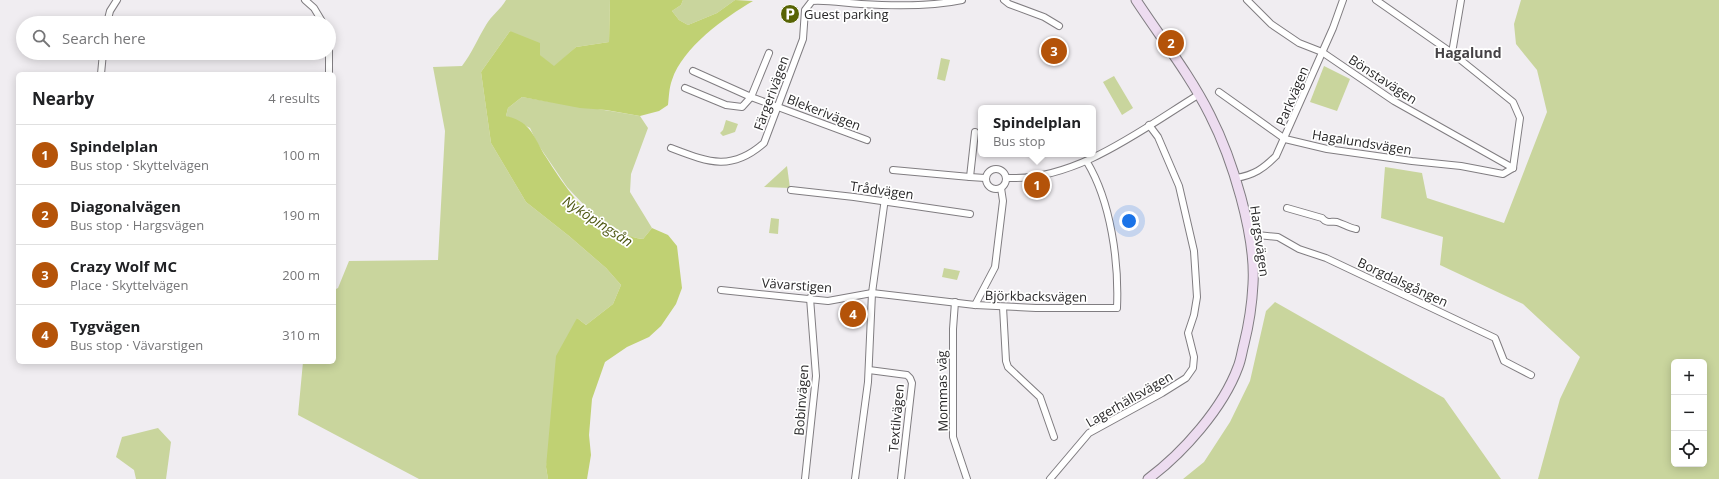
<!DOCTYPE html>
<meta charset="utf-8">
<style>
:root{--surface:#fff;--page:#f2f2f2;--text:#202124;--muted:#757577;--line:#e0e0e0;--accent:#b45309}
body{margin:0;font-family:"Open Sans",sans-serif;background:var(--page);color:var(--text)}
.controls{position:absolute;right:12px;bottom:12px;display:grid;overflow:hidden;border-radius:6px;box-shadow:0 2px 10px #0003}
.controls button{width:36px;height:36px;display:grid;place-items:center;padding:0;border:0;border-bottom:1px solid var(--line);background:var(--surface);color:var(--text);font:20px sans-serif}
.you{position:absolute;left:1129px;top:221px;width:14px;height:14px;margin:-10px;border:3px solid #fff;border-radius:50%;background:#1a73e8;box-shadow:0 0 0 6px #1a73e833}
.badge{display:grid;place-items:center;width:26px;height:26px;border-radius:50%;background:var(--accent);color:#fff;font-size:13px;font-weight:700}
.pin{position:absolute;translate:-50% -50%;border:2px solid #fff;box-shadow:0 1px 4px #0006}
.popup{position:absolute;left:978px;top:105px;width:118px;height:52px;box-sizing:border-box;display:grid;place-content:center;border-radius:6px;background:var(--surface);filter:drop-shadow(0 1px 3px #0005);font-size:13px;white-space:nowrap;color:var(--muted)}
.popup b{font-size:15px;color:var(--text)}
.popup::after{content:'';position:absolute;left:50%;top:100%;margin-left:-8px;border:8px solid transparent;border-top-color:var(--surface)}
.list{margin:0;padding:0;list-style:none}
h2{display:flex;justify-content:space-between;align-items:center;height:52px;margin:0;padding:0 16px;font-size:17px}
h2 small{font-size:13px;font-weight:400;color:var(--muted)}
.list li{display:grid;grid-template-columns:26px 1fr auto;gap:12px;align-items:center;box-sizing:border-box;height:60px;padding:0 16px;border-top:1px solid var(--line)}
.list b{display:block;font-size:15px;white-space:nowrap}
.list p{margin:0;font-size:13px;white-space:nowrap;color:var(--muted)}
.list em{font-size:13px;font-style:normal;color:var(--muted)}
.icon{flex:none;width:22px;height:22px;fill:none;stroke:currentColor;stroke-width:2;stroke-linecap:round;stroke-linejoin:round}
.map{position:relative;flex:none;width:1719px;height:479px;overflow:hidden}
.search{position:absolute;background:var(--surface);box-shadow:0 2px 10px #0003;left:16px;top:16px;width:320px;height:44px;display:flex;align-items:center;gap:10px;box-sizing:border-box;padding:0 14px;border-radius:22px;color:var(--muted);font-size:15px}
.panel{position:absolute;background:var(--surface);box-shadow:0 2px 10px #0003;left:16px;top:72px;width:320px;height:292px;border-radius:6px}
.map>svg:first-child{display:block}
.green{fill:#c9d59d;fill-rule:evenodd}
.water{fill:#c0d173}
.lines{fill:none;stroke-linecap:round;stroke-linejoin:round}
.street-casing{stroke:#807d81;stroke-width:8}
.secondary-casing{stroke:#807d81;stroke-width:11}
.street{stroke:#fff;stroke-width:6}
.secondary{stroke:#eddcf0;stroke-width:9}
.labels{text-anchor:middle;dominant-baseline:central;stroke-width:3.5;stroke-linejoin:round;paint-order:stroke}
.poi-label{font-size:13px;fill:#282728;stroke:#fff;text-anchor:start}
.street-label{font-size:13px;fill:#282728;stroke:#fff}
.neighbourhood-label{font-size:14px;font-weight:bold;fill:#464346;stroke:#fff}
.water-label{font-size:14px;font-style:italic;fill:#4c5610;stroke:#fff}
</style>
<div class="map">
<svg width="1719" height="479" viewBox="0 0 1719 479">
<rect width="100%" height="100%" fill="#f0edf1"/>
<g class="green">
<path d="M506 0H610L609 42 576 47 554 67 510 31 481 72 491 143 526 202 569 236 606 268 621 285 613 304 586 325 577 318 546 467 548 479H419L298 415 303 362H334V290L338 288 349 261 438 260 445 131 433 67 462 66C472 53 478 38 486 25 491 16 501 9 506 0Z"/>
<polygon points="683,0 735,0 717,13 688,25 679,20 672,11 681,5"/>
<path d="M1521 0H1719V479H1538L1560 399 1580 357 1523 304 1440 265 1443 237 1381 218 1385 167 1422 173 1427 198 1504 223 1547 112 1537 70 1516 44 1514 24ZM1674 362H1704V464H1674Z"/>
<polygon points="941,58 950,60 945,81 937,79"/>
<polygon points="1324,66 1350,79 1337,111 1310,102"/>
<polygon points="1114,76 1133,108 1122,115 1103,82"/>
<path d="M522 97C561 104 601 109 640 116L648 128 631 174 630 192 652 228 643 239 625 236 603 225 567 187 537 143 530 128 506 116 508 108Z"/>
<polygon points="726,120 738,124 735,132 723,136 720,133 723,130"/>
<polygon points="787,166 790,188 764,187"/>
<polygon points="771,218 779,219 778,234 769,233"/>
<polygon points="944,268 960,271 957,280 942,277"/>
<polygon points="1275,302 1444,398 1501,479 1183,479 1204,462 1230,422 1250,381 1266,311"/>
<polygon points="158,428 171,442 166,479 136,479 134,470 116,457 122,437"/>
</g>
<path class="water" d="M610 0H683L681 5 672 11 679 20 688 25 717 13 735 0 753 1C724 18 683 47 672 80 669 88 669 97 668 105L659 111 640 116 606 110 580 108 522 97 508 108 506 116C532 122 533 137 546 157 561 181 580 209 603 225 615 233 629 237 643 239L652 228 668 235 677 246 682 288 676 304 661 326 649 337 627 347 605 362 592 399 589 435 591 455 587 479H548L546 467 556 356 577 318 586 325 613 304 621 285 606 268 569 236 526 202 491 143 481 72 510 31 540 43V55L554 66 576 47 609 42Z"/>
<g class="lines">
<defs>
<g id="street">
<polyline points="305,0 314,8 323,23"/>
<polyline points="1004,0 1009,4 1044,17 1059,26"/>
<polyline points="1247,0 1271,24 1299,43 1322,52 1394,101 1513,168"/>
<polyline points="1376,0 1452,53 1513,102 1520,118 1513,168"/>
<polyline points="107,23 110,11 117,0"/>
<polyline points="1452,53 1461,0"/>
<polyline points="693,71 751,97 867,140"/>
<polyline points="101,74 103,53"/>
<polyline points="329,74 329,46"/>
<polyline points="685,88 726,105 742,107 751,97 769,53"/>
<polyline points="1219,92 1285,139 1327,149 1412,161 1461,166 1503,174 1513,168"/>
<path d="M671 148C708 162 731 172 764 143L803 39 805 10 812 1C829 0 844 3 861 4 894 6 930 7 962 0"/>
<circle cx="996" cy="179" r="10"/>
<polyline points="893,170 970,177 975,132"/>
<polyline points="970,177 985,178"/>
<path d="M1007 178C1076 181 1141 130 1198 95"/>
<path d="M1236 178C1254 175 1263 169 1276 156L1333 28 1343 0"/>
<polyline points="791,190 854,197 970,214"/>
<path d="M1287 208 1322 218C1327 224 1331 221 1337 222 1343 224 1350 228 1356 229"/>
<polyline points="1248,234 1278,237 1299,249 1326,258 1495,338 1504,361 1531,375"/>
<path d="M721 290 828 301 872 293 975 305 1036 308H1117C1119 262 1111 202 1087 162"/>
<polyline points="955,302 953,329 953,437 967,479"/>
<polyline points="975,305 995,267 1003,201 1001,188"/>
<polyline points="1003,307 1006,361 1008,367 1040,397 1054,437"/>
<polyline points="869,370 907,375 910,378 912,383 901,479"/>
<polyline points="805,479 816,376 810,298"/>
<polyline points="855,479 868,382 872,293 886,191"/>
<polyline points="1050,479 1089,433 1162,393 1186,378 1193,368 1194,357 1188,333 1194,315 1197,297 1194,251 1179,186 1158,137 1149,125"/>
</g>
<path id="secondary" d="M1136 0C1161 38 1190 75 1210 115 1232 158 1256 235 1253 284 1252 304 1249 324 1244 344 1242 351 1241 360 1238 367 1223 408 1183 453 1148 479"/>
</defs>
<use href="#street" class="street-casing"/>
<use href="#secondary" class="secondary-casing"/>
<use href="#street" class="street"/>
<use href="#secondary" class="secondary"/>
</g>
<defs>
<symbol id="parking-disc" viewBox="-11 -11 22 22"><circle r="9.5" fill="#586405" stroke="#fff"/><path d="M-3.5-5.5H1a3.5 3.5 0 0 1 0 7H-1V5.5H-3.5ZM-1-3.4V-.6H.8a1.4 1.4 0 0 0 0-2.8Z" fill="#fff"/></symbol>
</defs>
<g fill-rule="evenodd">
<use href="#parking-disc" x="779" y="3" width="22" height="22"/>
</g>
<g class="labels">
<g class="poi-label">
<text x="804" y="14">Guest parking</text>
</g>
<g class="street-label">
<text transform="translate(1383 79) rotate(33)">Bönstavägen</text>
<text transform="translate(771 93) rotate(-70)">Färgerivägen</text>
<text transform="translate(1292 96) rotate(-67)">Parkvägen</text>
<text transform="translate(824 112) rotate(21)">Blekerivägen</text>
<text transform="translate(1362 142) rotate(9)">Hagalundsvägen</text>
<text transform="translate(882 190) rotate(8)">Trådvägen</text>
<text transform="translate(1260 241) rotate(82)">Hargsvägen</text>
<text transform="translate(1403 282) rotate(25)">Borgdalsgången</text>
<text transform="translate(797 285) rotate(4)">Vävarstigen</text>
<text transform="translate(1036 296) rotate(1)">Björkbacksvägen</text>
<text transform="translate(942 391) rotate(-91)">Mommas väg</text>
<text transform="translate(1129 399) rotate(-30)">Lagerhällsvägen</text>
<text transform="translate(801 400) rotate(-86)">Bobinvägen</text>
<text transform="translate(896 418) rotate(-85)">Textilvägen</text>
</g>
<g class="neighbourhood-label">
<text x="1468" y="52">Hagalund</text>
</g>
<g class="water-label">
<text transform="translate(598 221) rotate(33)">Nyköpingsån</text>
</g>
</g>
</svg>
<div class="controls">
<button>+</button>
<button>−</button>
<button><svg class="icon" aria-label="locate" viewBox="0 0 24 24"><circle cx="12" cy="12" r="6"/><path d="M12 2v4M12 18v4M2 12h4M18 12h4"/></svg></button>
</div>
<div class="you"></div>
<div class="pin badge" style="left:1037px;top:185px">1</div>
<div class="popup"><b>Spindelplan</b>Bus stop</div>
<div class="pin badge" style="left:1171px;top:43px">2</div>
<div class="pin badge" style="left:1054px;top:51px">3</div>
<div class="pin badge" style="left:853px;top:314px">4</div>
<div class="search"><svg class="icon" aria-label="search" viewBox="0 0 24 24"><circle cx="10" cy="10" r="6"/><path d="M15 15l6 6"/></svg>Search here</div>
<section class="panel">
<h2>Nearby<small>4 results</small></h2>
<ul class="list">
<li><span class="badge">1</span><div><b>Spindelplan</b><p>Bus stop · Skyttelvägen</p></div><em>100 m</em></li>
<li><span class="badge">2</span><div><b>Diagonalvägen</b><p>Bus stop · Hargsvägen</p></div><em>190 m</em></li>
<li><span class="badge">3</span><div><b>Crazy Wolf MC</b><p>Place · Skyttelvägen</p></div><em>200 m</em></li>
<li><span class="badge">4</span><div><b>Tygvägen</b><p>Bus stop · Vävarstigen</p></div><em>310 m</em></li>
</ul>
</section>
</div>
